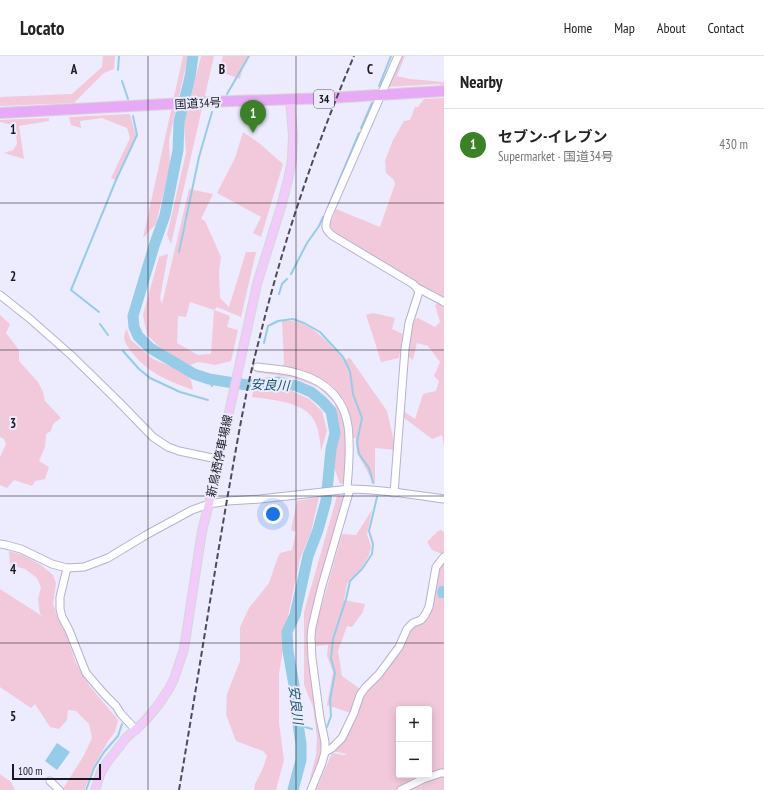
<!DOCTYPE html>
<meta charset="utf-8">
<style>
:root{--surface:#fff;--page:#f6f6f6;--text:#222;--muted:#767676;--line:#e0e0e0;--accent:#3b8227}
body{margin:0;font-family:"PT Sans Narrow","Noto Sans JP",sans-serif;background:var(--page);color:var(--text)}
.controls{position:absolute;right:12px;bottom:12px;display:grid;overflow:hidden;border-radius:4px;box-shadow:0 2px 10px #0003}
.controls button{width:36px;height:36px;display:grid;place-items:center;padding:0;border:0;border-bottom:1px solid var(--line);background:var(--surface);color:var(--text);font:20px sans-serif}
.scale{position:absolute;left:12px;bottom:10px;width:89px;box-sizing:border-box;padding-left:4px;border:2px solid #191823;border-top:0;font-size:11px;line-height:14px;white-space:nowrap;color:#191823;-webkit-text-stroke:3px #edebfe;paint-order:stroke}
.you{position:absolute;left:273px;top:458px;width:14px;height:14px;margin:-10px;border:3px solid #fff;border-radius:50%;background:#1a73e8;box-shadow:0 0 0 6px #1a73e833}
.badge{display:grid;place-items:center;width:26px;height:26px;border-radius:50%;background:var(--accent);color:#fff;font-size:13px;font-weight:700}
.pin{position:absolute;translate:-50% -33px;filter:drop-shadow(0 1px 2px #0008)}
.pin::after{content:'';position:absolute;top:21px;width:14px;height:12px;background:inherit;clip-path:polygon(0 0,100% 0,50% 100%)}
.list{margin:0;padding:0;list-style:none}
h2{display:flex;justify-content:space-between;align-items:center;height:52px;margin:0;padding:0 16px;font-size:17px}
h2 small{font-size:13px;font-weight:400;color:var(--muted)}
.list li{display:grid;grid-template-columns:26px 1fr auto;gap:12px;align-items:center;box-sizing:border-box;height:72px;padding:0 16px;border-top:1px solid var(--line)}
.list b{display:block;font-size:15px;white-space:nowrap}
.list p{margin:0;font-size:13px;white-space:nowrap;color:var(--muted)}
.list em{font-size:13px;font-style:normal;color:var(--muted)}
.map{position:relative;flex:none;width:444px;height:734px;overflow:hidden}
header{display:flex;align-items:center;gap:24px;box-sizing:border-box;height:56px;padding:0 20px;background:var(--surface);border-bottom:1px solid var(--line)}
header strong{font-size:19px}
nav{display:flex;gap:22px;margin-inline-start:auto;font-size:14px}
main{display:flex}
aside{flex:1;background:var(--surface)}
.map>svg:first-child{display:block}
.green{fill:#f2c9db;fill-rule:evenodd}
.water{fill:#95cce7}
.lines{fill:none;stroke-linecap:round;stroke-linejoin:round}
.stream{stroke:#95cce7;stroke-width:2}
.river{stroke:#95cce7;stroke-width:11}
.minor-casing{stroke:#b4b2d0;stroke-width:9}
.major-casing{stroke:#d6d5d7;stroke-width:10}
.highway-casing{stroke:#d6d5d7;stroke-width:12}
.minor{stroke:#fff;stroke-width:7}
.major{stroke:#f1ccfa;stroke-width:8}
.highway{stroke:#e8aaf7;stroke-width:10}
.rail{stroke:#4d4b58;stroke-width:2;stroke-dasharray:6 3;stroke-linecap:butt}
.grid{fill:none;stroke:#191823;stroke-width:1;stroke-opacity:0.55}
.labels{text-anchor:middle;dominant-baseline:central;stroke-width:4;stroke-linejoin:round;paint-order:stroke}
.shield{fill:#edebfe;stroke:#595765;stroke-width:1}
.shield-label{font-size:11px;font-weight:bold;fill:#191823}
.street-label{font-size:12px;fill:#191823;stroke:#edebfe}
.water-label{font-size:13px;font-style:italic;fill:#0f5772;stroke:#edebfe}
.grid-label{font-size:13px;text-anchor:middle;font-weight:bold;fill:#191823;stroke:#edebfe;stroke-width:4;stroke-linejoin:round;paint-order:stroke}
</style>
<header>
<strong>Locato</strong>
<nav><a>Home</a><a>Map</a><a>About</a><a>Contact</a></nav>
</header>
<main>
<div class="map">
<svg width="444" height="734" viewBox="0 0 444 734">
<rect width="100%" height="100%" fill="#edebfe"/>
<g class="green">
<polygon points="103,0 115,0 114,13 104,17 74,47 0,50 0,41 72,38 102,11"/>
<polygon points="183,0 188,0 169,84 170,109 156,168 143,182"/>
<polygon points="201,0 214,0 171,188 167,179 186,97 184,68"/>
<polygon points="223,0 250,0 243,11 240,23 219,15"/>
<polygon points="401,0 405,0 397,20 410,23 444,26 444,30 439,28 387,31"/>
<polygon points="444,42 444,243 377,204 376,201 333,176 330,169 336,153 380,171 395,128 394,124 386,117 385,105 393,84 404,65 410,64 415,51 418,51 424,43"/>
<polygon points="130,58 136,80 116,124 111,122 130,82 127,72 102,62 80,65 81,72 71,69 69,61"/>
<polygon points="49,62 49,65 19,70 24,103 4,97 13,94 17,88 16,78 11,75 12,69 0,66 0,64"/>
<polygon points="243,76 259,87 283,108 261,181 253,177 261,161 217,137 235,102"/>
<path d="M189 133 213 138 201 163 205 165 221 201 219 216 220 242 229 251 246 196H256L241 261 217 251 214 254 230 260 227 271 238 274 231 305 215 309 199 306 190 309 164 295 147 279 143 259 159 201 168 198 160 242 162 248ZM190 246 214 254 211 298 198 299 177 287 178 260 186 261Z"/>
<polygon points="440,246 444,249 444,390 442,379 432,383 403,361 403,355 415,363 423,338 436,335 439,325 434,320 440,306 428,290 417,287 413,304 406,299 412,265 418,262 435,271 440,266 435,249"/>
<polygon points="373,257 395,262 392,273 403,278 399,302 381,306 373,280 366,259"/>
<polygon points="0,259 10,268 6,277 19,294 19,305 38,326 43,336 45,345 61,362 53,368 51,375 46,378 45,391 39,405 49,411 45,423 35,425 32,430 14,424 7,432 0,429 0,401 6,388 4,383 0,381"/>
<path d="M282 265C285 265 288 265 291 265 312 266 331 290 344 304L350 302 387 355 396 394 375 392V429L357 397 356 382H348L346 427 340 428 334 411 338 377 335 347 318 331 294 322 255 316 254 312 280 315 284 307Z"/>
<path d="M126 272 131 284 153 303 182 315 191 324 193 334C169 325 147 317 131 295 128 291 124 286 124 281 124 279 126 275 126 272Z"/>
<path d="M254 331 292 335 309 343 322 355 327 375 321 395C320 384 319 374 314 364 303 345 271 344 252 341Z"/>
<polygon points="337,440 344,440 310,561 307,594 322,685 319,704 309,726 316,699 317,681 313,651 304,629 304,556"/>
<polygon points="319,441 311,476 300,503 289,555 279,618 279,667 284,704 276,734 254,734 255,728 263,712 267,700 263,695 236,685 226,659 227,638 240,605 240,571 249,552 269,527 276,506 280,497 292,494 296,476 291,474 297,445"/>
<polygon points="372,454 367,478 371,490 369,499 360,514 350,523 347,528 344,544 365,548 363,556 352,571 347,570 338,595 342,620 360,633 351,657 327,649 333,616 327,600 328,589 315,590 316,570 342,478 356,479"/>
<path d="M441 474 444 476V734H316L332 697 344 699 347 698 333 695 364 638 411 572 422 566 439 511 443 507 442 498 432 494 427 486 438 475ZM399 653H429V719H399Z"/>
<polygon points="9,495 23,499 41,509 53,519 56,527 53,548 58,563 66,578 76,607 89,629 118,664 115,676 108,685 93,712 84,734 62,734 83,701 92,682 89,668 76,655 68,654 67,664 59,673 50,671 35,648 31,652 0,631 0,533 45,562 40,558 38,543 41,531 37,522 25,513 10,509"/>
<polygon points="0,718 11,726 15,734 0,734"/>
</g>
<g class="water">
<polygon points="442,530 444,530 444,542 439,542 437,536 439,531"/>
<polygon points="57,687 70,696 57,714 45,705"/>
</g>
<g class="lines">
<g class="stream">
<polyline points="118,14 119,0"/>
<polyline points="122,25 128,43"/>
<polyline points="379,30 391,0"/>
<polyline points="227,38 249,0"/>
<polyline points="361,72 372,47"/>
<polyline points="326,156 359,77"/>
<polyline points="179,196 199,101 212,56"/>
<polyline points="291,218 307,187 319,170 323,161"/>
<polyline points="279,238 282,228 287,223"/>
<polyline points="99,256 71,234 116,124 137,79 133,60"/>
<polyline points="100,268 108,279"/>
<polyline points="264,287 268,270 278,265 293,263 304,267 320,276 343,301 350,315 353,338 362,362 357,386 359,398 369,412 373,427"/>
<polyline points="123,295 139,313 150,322 180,336 208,344"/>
<polyline points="209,323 212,330"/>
<polyline points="298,669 312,673"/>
<polyline points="327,671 331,660 330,644 335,617 331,602 333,583 346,543 350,525 362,513 372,498 373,488 369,475 377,441"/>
<polyline points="86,734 94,712 104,696 118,680 122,668"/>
</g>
<polyline class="river" points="193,0 190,21 179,66 178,94 165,159 154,190 133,260 134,271 138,280 150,292 194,318 209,323 247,329 279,326 297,330 311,336 322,345 331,355 335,377 331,393 326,445 318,474 308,500 295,559 287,576 288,595 294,629 296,654 301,688 301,704 293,734"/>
<defs>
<g id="minor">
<path d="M398 0 328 160C325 170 324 173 333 180L413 228 416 231 444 246"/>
<polyline points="0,239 29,262 72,300 119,346 153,381 168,391 179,395 217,403"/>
<path d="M257 311C270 313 284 313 296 317 330 326 349 348 349 384 350 400 348 417 347 433"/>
<polyline points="394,437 405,293 409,267 418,239 419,235 416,231"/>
<path d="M0 488 6 489 21 493 52 508 67 512 84 511 108 502 146 479 192 454 209 448 228 445 260 443 350 433C382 433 413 439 444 443"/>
<polyline points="67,512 60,541 60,553 62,561 69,574 86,617 105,639 116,650 121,658 136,674"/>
<polyline points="325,696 332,692 342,682 354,657 360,639 365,632 379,618 399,591 407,573 413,567 421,564 425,559 429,551 436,511 444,501"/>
<polyline points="50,725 59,734"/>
<polyline points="311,734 322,707 325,696 325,686 320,662 312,602 311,581 312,571 321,533 350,433"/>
<polyline points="401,734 423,723 441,717 444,717"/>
</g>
<polyline id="major" points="95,734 101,716 108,705 126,682 144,666 159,648 170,631 174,623 184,593 202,475 209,448 217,403 230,352 257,228 281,151 288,124 292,104 293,79 290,43"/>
<polyline id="highway" points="0,57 205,46 329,42 444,35"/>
</defs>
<use href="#minor" class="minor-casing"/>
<use href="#major" class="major-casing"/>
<use href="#highway" class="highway-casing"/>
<use href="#minor" class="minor"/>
<use href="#major" class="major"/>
<use href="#highway" class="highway"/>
<path class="rail" d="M179 734C196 635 211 536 228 438 237 388 245 337 258 288 282 190 314 93 354 0"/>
</g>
<path class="grid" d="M148 0V734M296 0V734M0 147H444M0 294H444M0 440H444M0 587H444"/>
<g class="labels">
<rect class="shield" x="314" y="34" width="20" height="18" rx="3"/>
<g class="shield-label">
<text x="324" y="43">34</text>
</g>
<g class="street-label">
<text transform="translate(198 47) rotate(-3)">国道34号</text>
<text transform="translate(219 400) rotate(-78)">新鳥栖停車場線</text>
</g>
<g class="water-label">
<text transform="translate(270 329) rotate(2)">安良川</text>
<text transform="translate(296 649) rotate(83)">安良川</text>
</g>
</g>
<g class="grid-label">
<text x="74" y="18">A</text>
<text x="222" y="18">B</text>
<text x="370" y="18">C</text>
<text x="13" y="78">1</text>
<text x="13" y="225">2</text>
<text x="13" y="372">3</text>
<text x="13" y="518">4</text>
<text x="13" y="665">5</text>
</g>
</svg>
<div class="controls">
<button>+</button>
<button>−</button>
</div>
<div class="scale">100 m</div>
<div class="you"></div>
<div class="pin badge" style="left:253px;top:77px">1</div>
</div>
<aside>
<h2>Nearby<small></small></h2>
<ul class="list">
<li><span class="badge">1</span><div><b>セブン-イレブン</b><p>Supermarket · 国道34号</p></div><em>430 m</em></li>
</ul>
</aside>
</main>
